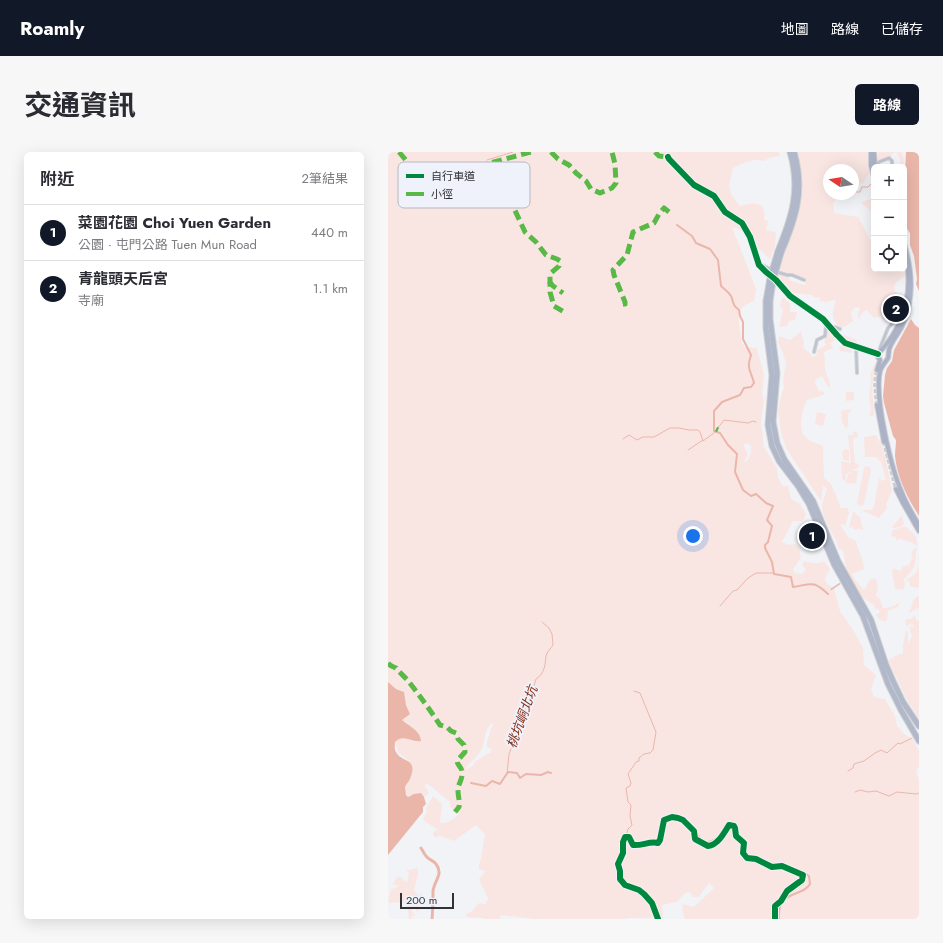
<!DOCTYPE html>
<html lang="zh-TW">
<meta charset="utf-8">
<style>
:root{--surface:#fff;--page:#f7f7f7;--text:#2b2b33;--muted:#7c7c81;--line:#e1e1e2;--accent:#111827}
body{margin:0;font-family:Jost,"Noto Sans TC",sans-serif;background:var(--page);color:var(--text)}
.controls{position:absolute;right:12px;top:12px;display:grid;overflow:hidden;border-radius:6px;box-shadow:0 4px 16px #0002}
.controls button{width:36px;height:36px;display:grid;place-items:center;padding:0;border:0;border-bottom:1px solid var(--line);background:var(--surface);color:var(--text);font:20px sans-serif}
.compass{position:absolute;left:435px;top:12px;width:36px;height:36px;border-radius:50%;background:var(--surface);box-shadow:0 4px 16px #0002;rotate:282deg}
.scale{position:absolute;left:12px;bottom:10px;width:54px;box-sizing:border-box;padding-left:4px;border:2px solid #303235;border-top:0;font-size:11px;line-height:14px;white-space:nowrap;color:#303235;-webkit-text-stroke:3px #eff2fa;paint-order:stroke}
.you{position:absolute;left:305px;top:384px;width:14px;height:14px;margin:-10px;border:3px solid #fff;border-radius:50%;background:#1a73e8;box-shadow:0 0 0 6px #1a73e833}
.badge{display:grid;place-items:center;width:26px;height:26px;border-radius:50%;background:var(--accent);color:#fff;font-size:13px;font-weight:700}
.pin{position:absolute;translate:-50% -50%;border:2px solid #fff;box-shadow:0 1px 4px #0006}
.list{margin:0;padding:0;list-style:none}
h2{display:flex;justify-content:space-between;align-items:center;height:52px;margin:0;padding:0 16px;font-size:17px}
h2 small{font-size:13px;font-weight:400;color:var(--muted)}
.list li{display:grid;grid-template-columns:26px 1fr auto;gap:12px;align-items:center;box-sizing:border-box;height:56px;padding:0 16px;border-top:1px solid var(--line)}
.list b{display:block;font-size:15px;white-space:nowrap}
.list p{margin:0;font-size:13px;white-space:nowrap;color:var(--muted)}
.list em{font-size:13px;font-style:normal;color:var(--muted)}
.icon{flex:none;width:22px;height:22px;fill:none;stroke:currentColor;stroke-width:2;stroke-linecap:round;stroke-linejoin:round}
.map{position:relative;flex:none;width:531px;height:767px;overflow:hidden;border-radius:6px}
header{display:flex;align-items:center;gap:24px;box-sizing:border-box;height:56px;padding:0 20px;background:var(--accent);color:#fff}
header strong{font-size:19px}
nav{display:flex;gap:22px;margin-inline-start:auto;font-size:14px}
.intro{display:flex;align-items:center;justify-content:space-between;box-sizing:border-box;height:96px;padding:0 24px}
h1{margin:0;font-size:28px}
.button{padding:10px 18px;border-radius:6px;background:var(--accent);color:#fff;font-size:14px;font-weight:700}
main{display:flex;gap:24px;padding:0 24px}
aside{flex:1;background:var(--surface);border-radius:6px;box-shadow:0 4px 16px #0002}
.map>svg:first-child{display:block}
.green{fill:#f9e6e3;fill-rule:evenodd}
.water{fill:#ebb6aa}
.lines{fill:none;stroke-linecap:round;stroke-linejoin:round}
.stream{stroke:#ebb6aa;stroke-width:1}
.canal{stroke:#ebb6aa;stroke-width:2}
.river{stroke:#ebb6aa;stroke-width:3}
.primary-tunnel{stroke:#cbccd0;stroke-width:4;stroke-dasharray:4 2;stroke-linecap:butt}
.street-casing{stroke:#d0d1d3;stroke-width:4}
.secondary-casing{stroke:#d0d1d3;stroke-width:5.5}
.primary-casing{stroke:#d0d1d3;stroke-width:6}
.highway-casing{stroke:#d0d1d3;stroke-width:7}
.street{stroke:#bec3d2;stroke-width:2}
.secondary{stroke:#b4bacc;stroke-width:3.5}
.primary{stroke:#acb3c7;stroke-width:4}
.highway{stroke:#b1b8c9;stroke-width:5}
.highway-bridge-casing{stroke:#d0d1d3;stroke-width:7;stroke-linecap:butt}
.highway-bridge{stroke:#b1b8c9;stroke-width:5}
.quiet{stroke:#58b947;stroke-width:5;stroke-dasharray:10 5;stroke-linecap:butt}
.cycleway-casing{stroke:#eff2fa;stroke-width:8}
.cycleway{stroke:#00873e;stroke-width:6}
.labels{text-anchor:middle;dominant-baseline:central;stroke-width:4;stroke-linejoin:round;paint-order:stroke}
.water-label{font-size:13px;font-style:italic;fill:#872e1a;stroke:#eff2fa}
.key{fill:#eff2fa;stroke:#b6b8bf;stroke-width:1}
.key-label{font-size:11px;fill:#303235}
</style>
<header>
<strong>Roamly</strong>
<nav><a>地圖</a><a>路線</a><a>已儲存</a></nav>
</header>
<div class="intro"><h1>交通資訊</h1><a class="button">路線</a></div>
<main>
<aside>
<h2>附近<small>2筆結果</small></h2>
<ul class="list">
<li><span class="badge">1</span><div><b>菜園花園 Choi Yuen Garden</b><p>公園 · 屯門公路 Tuen Mun Road</p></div><em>440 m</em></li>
<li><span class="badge">2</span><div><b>青龍頭天后宮</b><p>寺廟</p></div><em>1.1 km</em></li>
</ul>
</aside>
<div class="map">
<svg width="531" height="767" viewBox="0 0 531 767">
<rect width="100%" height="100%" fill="#f2f3f7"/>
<g class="green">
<path d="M0 0H391L392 4 381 6 376 9C364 6 355 11 345 16L341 34 343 42 352 54C359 52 373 49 376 58 377 61 376 66 376 68L380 69 378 78 388 80 387 94 382 107C378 103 374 100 370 96 360 87 358 78 344 75L368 137 366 149C363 151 357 152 355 155 346 164 354 179 353 190L357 195 369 196 376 223 374 243 376 248 373 270 376 295 389 316 390 326 395 334H400L403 347 412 352 418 362 415 369H405L394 390 400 393 407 392 411 396 413 406 405 417 407 421 414 422 418 417 414 413 416 409C423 411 431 413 436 409L442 417 437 427 439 432 446 436 452 459 465 478 475 496 476 513 488 523 483 537 486 545 497 547 507 564 509 574 516 582 525 587 531 599V615L529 616 528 621 531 628V767H391L390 755C397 750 396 747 400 742 407 735 417 735 419 724L418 720 395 711 385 712 368 704H360L358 700V690L350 682 347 675 343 678 347 686 354 692V701L358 707 361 709H367L384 717 394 716 414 723 415 726 411 730 398 738 392 749 386 753V767H297L294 757 295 752 306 755 326 736 321 731 311 745H305L302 740 297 741 289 750 274 753 275 767C267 767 242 765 236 767H147L113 763 111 767H97L95 766 79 765 77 763 84 759 91 751 97 752 100 747 91 727 98 719 91 717C90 711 94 707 94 701 95 694 96 688 97 682L88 673 66 689 52 684 47 686 45 683V680L50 678 35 668 39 659 38 656 45 644 54 652 52 671C59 672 66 667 71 662L62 655V650L40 632 36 633 41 641 36 645C30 638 25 644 19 644L17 635 22 627 24 614 22 610 10 600 7 590C12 585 19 585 24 589L33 585 30 580 14 568 22 562 18 553 14 539 8 537 0 530ZM359 291 363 294C363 300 363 306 357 310L356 309 358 307 360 302 355 293ZM105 571 99 590V595L103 597V600L88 609 84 614 77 618C80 611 88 607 92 600 98 592 95 576 105 571Z"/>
<path d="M409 0H480V9L482 21 475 31 465 32V18H441V42H454L445 51 446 61 470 65 483 89H486V117H502L504 121 510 117H516V112L518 123 508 130 506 136 509 143 516 148 513 159V157L509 154 505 156 495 169 493 164 486 166 479 158 474 161 471 165 473 170 469 164 472 157 470 155 466 156 463 161 465 169 454 176C442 169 444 160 448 148L438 150 432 149 431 145 428 146 423 143 405 141 392 127 389 125 390 122 397 125H402L401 128 417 133 418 127 391 118C401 90 415 61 414 31 414 20 411 10 409 0Z"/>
<path d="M490 0H514L516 8 515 15H512V7L508 0 504 2 503 5C498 5 494 9 490 8Z"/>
<polygon points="481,47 482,48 486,47 486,58 483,59 473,51"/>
<polygon points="394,146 396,146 402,151 402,160 409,160 407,168 401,169 399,174 391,175 395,158 392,153"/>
<path d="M439 175 442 178 447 188 442 191 445 196 436 200C437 205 437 214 437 217 439 224 442 229 442 236L440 235 434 224 428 227 427 231 431 239 437 240 435 243 419 248C415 257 409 276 417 285 421 289 430 292 435 294L436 326 443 332 453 356H460L461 361 457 374 454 371 453 374 460 385 468 389C470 399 475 406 476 417L464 422 467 428 476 438 482 428 488 426 490 437 488 443 489 445 492 447 493 451 495 456C502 456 508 454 512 449L510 455 500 459 499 468 497 470 491 467 488 463 492 460 490 456 488 458 486 453 472 444 459 421 455 398 451 397C448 384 434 368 434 355 434 349 438 342 439 336L435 334 433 349 398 296 393 280 390 259 393 244 396 236 395 229 398 211 395 201 390 190 391 184 402 188 415 178 413 181 416 191 415 196 423 202 424 205 427 204 429 202 428 199 438 193 436 189 439 184Z"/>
<polygon points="445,176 450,177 450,181 469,188 468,193 455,188"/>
<polygon points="454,193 464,198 464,201 452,199 451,196"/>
<polygon points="487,210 484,235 486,261 485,264 481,264 483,259 481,246 483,228 482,224"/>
<polygon points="458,240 466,240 466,248 458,249"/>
<polygon points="461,257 464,258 460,262 460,273 458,277 454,270 453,259"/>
<polygon points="429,260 438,262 435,274 427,272"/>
<polygon points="469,279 470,285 466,286 465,289 467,311 471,312 469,317 466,317 465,318 470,319 468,332 458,331 460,322 463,322 463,320 458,322 457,329 454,327 453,309 463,311 460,283 465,283 465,280"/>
<polygon points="488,283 491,289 493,290 496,303 497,303 504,339 498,352 499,356 491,366 473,358 483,358 486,355 491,326 494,329 498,327 493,310 488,305 477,305 476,285"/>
<polygon points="457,297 461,298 461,309 455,308 454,300"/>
<polygon points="478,314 482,315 483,318 476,352 474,354 469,353 469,351 476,316"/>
<polygon points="465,360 468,360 467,362 472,365 475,378 470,377 467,378 464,375 461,376"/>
<polygon points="514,363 516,372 513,375 506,376 504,375"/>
<polygon points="517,374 528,384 529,393 528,394 525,391 512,387 512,386 509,389 508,385 503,384 505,378 515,375"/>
<path d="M529 395C526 412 530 414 516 427L517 433 515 438 507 437 504 419 505 416 513 419 514 415 521 413 525 405 523 402 525 398Z"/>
<path d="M531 403V436L522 434V430L518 429C523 424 530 422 531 413 531 409 530 407 531 403Z"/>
<path d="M531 444V459L530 456 522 461 518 459 521 460C525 454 523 446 531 444Z"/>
<polygon points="527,463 529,469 531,468 531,567 518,546 500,508 505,506 507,504 515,501 515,492 518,478 520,480 520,492 524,484 522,477 522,474 525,476 525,473 521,472 520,475 518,473 517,469 519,467 523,467"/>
<polygon points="18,716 21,718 30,716 30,722 26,738 29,742 32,744 34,740 34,753 26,746 24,749 32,755 29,761 27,754 23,756 27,765 23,764 24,767 21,767 19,753 14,750 2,751 0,749 3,737 8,736 10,733 4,733 9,725 13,725 15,728 19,730 21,722"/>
</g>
<g class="water">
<polygon points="518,0 531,0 531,139 528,132 529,127 526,104 522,93 522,81 516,73 516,24 517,21"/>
<path d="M523 167 527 173 531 176V364C520 347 509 325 507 304 507 299 508 293 508 288L505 284 496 251 495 244 497 223 499 216 504 209 506 198Z"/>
<path d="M0 530 8 537 16 540 18 553 22 562 14 568C21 574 33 579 33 589 23 591 16 581 7 590 7 593 6 597 8 600 13 611 31 605 22 627 21 630 18 632 17 635L18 643 20 645 26 642 33 641 36 645 38 652 35 655V660L0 703Z"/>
</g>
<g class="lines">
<g class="stream">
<polyline points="99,8 125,0"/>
<polyline points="468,40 472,40 474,35 480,35 483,32"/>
<polyline points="235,287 241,283 249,288 255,285 266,285 282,276 291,276 301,278 310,278 312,280 315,289 326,281 336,268 360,271 365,269 368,270"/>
<polyline points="300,298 315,288"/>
<polyline points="443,437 452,431"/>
<polyline points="443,438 452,432"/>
<polyline points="332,454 345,439 349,438 360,426 368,421 385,421"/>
<polyline points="460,619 465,616 466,612 476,609 487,601 493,598 499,601 510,591 512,592 524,586"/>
<path d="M119 622 121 602 128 584 129 577 136 566 139 545 144 541 148 527C157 521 157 513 158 504 159 500 163 496 165 493L164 482 161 476 154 470"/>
<polyline points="467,640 472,638 480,640 488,639 501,644 509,640 528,642 531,641"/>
<polyline points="238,684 240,677 244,673 242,664 243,653 240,650 238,636 242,634 243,631 240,622 248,610 251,609 251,606 256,602 262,601 265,598 268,580 252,541 246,539"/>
</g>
<g class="canal">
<path d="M289 73 304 84 308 91 322 97 330 108 333 134C336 137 340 139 343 144 346 151 344 153 351 158L352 164 355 170V187L363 203C358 218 363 218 366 231L363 235 356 236 352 243 334 250 326 259V279L332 281 340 293 349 302 347 320 355 338 363 344 368 342 378 351 385 354 379 368 384 374 380 390 377 393V396L384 410 386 422 403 425 405 435C424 432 425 428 440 442"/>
<polyline points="83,631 98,634 104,629 112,632 120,620 129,621 132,626 138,622 153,623 160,620 163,621"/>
<path d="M282 663C288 664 293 664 298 668 315 681 308 703 336 681"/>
<polyline points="340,673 343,672 347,674 349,683"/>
<polyline points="351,686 357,691 357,703"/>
<path d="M391 767C389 737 414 746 422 732L421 724 418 722 396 714"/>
</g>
<path class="river" d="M33 696C35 699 37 704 40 706 42 708 46 709 48 712 56 722 46 729 45 739 45 748 45 757 44 767"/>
<g class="primary-tunnel">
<polyline points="489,253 487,231 489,218"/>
<polyline points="496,290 508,337"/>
</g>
<defs>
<g id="street">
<polyline points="280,5 281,7 306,33 326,44 337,60 354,71 362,85 371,113 382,124"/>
<polyline points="488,14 491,10 501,6 504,9 504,15"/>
<polyline points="371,113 374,113 384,118"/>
<polyline points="389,120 399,123 404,123 416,128"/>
<polyline points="387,127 402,144 428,161 440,172 438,174 437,184 429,188 426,200"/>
<polyline points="444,176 447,175 452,177"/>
<polyline points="468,196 469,221"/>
<polyline points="492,196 500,176 514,161"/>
<path d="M270 767 264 751 256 742 251 738 237 733 232 727V719L230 712 235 701V690L237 685H241L245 693C254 694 261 689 270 691L272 688 276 668 284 665 290 666 295 668 306 679 307 687 320 694C330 693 336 681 341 673L346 674 347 676 348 684 356 691 355 701 359 706 368 707 384 715 394 714 415 723 414 728 399 739 393 749 387 754V767"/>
</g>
<path id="secondary" d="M440 172C457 195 464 194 490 202"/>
<g id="primary">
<polyline points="483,0 483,13 486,25"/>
<polyline points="486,0 487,15"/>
<path d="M516 91C524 119 527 146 514 174 511 181 505 187 502 195 500 198 501 203 500 206 497 211 494 213 492 219 486 245 503 316 514 341 518 352 525 363 531 373"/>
<path d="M489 218 492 208 490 205V202C513 178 523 151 520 117"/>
<polyline points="489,253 496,290"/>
<polyline points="508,337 515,351 531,379"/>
</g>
<g id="highway">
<path d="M390 99C404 65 413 37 402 0"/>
<path d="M393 101C408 66 417 38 406 0"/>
<polyline points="378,149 378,176 384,223 380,273 384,294 391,309 410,334 421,352 446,412 475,464 500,532 513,558 531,589"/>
<polyline points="382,149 382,167 389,221 385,270 389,291 396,307 425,349 450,409 483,468 498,513 505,529 515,550 531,574"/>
</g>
</defs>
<use href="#street" class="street-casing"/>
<use href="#secondary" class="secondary-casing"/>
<use href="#primary" class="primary-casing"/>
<use href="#highway" class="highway-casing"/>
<use href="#street" class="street"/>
<use href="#secondary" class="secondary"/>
<use href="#primary" class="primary"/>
<use href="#highway" class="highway"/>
<defs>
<g id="highway-bridge">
<polyline points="378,149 382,126 390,99"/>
<polyline points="382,149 385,129 393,101"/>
</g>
</defs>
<use href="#highway-bridge" class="highway-bridge-casing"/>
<use href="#highway-bridge" class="highway-bridge"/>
<g class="quiet">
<polyline points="11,0 21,12 34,20 46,24 51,29 56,30 63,28 86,31 91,30 93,27 91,18 95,13 143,0"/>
<polyline points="163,0 170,7 181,13 188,21 198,29 203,37 212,41 224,36 228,31 227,12 224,0"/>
<polyline points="267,0 271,4 280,5"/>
<polyline points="103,11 98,20 100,24 117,37 137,80 148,90 158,103 169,107 172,109 171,114 162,122 162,140 166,154 176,160"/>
<polyline points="161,129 165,134 175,141"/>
<polyline points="235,152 237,152 237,150 226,123 225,118 239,103 245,80 266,71 271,62 276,56 281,60"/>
<polyline points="328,277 330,278"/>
<path d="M0 511C2 514 4 514 8 516 9 518 19 527 21 530 32 544 42 558 52 573L59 575 63 579 68 581 70 587 76 593 77 600 69 609C69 613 74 615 74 620 75 628 69 633 70 639 70 644 72 649 71 655L67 660"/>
</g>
<defs>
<g id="cycleway">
<polyline points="280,5 281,7 306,33 326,44 337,60 354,71 362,85 371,113 378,120 388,128 402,144 435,167 449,183 457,191 490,202"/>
<path d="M270 767 264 751 256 742 251 738 237 733 232 727V719L230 712 235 701V690L237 685H241L245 693C254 694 261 689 270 691L272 688 276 668 284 665 290 666 295 668 306 679 307 687 320 694C330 693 336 681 341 673L346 674 347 676 348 684 356 691 355 701 359 706 368 707 384 715 394 714 415 723 414 728 399 739 393 749 387 754V767"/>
</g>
</defs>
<use href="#cycleway" class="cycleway-casing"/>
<use href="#cycleway" class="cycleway"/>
</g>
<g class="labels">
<g class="water-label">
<text transform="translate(134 565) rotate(-70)">桃坑峒北坑</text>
</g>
</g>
<rect x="10" y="10" width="132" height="46" rx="6" class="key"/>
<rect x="18" y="22" width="18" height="4" fill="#00873e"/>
<rect x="18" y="40" width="18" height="4" fill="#58b947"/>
<g class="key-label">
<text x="43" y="28">自行車道</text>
<text x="43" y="46">小徑</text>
</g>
</svg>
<div class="controls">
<button>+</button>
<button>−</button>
<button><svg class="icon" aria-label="locate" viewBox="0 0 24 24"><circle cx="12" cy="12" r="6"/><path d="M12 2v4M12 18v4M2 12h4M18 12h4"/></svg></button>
</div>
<svg class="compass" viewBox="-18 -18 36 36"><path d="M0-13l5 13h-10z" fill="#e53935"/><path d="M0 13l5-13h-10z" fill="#7c7c81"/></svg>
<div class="scale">200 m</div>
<div class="you"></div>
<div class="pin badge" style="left:424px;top:384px">1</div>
<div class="pin badge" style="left:508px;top:157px">2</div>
</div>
</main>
